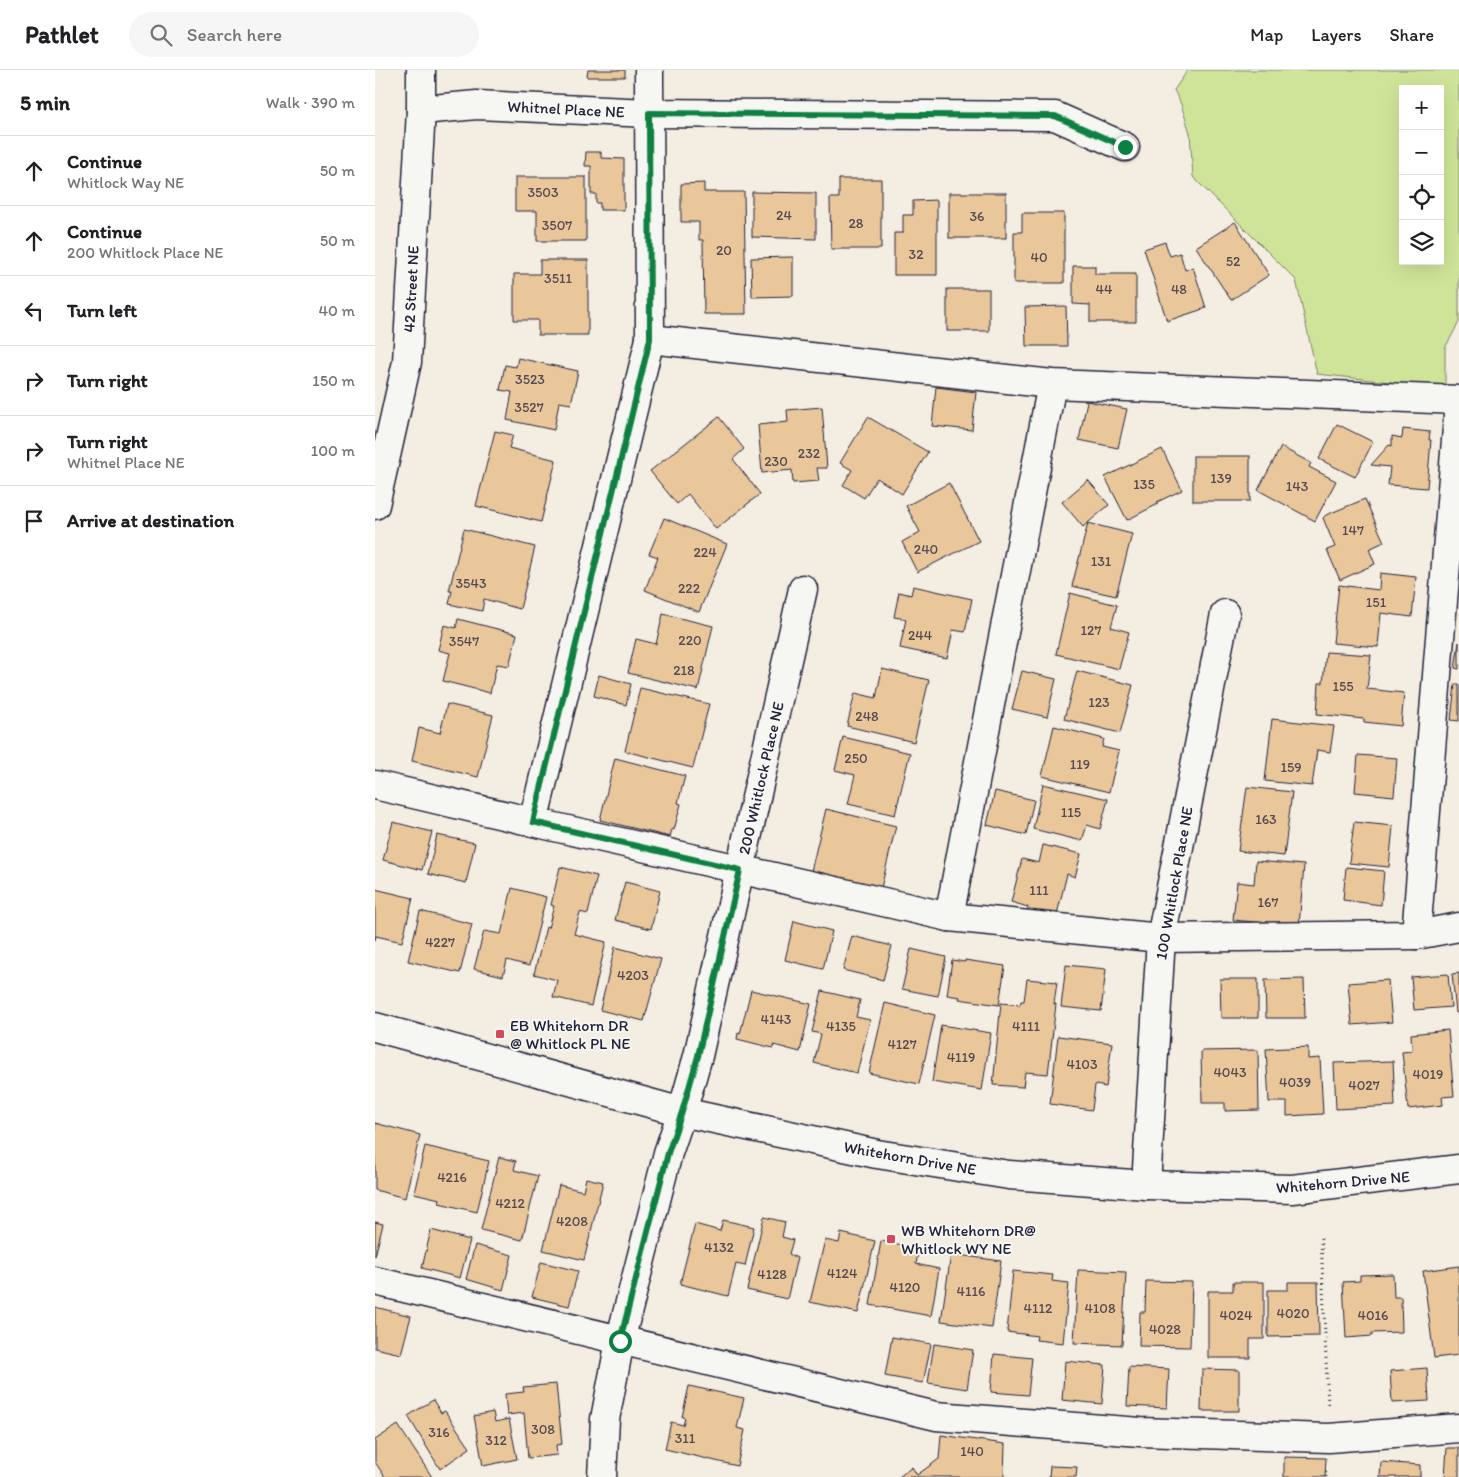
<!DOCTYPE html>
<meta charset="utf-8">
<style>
:root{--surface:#fff;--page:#f6f6f6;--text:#202124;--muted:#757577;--line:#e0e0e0}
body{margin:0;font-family:Itim,sans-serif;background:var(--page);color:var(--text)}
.controls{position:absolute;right:15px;top:15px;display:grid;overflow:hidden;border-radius:0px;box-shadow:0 5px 20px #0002}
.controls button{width:45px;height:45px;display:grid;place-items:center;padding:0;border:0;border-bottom:1px solid var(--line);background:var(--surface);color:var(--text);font:25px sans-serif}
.stop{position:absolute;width:15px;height:15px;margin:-11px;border:4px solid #0b8043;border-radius:50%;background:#fff}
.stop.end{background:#0b8043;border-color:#fff;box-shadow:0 1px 5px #0008}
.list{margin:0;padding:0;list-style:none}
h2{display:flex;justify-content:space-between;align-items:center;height:65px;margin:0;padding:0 20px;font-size:21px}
h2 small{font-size:16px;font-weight:400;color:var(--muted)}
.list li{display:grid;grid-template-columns:32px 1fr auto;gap:15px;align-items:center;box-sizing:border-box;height:70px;padding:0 20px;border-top:1px solid var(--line)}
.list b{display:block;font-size:19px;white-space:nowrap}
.list p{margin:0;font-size:16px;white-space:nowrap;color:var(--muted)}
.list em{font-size:16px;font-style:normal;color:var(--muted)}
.icon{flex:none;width:28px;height:28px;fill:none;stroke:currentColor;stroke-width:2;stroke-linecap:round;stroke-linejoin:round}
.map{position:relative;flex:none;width:1084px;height:1407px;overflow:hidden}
header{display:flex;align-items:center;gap:30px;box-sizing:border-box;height:70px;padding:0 25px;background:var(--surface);border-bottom:1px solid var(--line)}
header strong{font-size:24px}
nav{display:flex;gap:28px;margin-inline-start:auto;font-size:18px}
.search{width:350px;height:45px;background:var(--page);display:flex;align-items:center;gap:12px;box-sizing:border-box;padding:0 18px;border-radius:28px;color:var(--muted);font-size:19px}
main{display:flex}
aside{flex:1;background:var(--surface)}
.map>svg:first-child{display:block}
.green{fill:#cfe499;stroke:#78836a;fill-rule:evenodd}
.building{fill:#eac79b;stroke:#22223b}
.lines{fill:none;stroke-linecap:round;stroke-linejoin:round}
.minor-casing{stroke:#22223b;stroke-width:31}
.path{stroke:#22223b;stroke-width:3;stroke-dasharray:1 4;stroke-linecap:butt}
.minor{stroke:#f6f6f2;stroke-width:28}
.route{stroke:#0b8043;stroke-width:6}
.poi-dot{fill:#d1495b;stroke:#f6f6f2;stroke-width:2}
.labels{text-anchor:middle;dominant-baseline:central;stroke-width:4;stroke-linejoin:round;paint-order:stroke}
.number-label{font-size:14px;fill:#544b53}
.street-label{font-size:16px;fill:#22223b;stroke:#f6f6f2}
.poi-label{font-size:16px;fill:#22223b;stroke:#f6f6f2;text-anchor:start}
</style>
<header>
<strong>Pathlet</strong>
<div class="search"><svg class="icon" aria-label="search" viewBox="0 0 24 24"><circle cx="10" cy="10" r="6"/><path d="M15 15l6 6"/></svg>Search here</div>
<nav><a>Map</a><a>Layers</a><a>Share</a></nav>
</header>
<main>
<aside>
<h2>5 min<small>Walk · 390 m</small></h2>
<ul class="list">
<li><svg class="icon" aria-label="ahead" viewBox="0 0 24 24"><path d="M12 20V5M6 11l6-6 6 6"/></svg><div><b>Continue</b><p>Whitlock Way NE</p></div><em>50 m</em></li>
<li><svg class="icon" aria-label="ahead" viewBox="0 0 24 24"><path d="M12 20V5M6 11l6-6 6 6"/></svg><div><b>Continue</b><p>200 Whitlock Place NE</p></div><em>50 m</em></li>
<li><svg class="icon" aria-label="left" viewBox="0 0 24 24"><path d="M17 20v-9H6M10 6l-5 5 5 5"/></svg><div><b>Turn left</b></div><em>40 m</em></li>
<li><svg class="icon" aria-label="right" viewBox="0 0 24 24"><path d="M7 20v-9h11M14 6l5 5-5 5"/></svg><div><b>Turn right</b></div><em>150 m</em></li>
<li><svg class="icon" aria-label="right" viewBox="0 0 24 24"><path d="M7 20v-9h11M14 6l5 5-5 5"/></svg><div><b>Turn right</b><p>Whitnel Place NE</p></div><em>100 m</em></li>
<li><svg class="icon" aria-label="arrive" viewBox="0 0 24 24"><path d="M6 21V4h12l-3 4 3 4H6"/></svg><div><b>Arrive at destination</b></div></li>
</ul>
</aside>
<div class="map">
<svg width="1084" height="1407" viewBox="0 0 1084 1407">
<rect width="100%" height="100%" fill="#f4ede1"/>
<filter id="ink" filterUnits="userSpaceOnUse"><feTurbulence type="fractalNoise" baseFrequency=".02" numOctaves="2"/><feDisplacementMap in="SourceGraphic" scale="10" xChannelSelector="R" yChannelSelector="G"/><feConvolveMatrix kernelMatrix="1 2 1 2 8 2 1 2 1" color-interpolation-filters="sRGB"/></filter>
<g filter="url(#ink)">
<path class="green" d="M813 0H1084V252L1070 278V318L942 304 921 210 818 107 815 63 806 34 799 20ZM1028 19H1065V191H1028Z"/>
<g class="building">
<polygon points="213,0 250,0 250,7 212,7"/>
<polygon points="211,82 226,82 226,88 249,89 249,140 225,140 225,133 221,133 221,124 216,124 216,96 210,96"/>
<polygon points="140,107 211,107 211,171 162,171 162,141 140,141"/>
<polygon points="464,109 506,109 506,179 456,179 455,128 464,128"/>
<polygon points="329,113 329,122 369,122 371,244 329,244 328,170 324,170 324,152 306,152 306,114"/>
<polygon points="377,122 441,123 441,169 377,167"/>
<rect x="574" y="123" width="57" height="45"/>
<polygon points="562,130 562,205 519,205 519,163 528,163 528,145 538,145 538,131"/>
<polygon points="647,143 689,143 689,213 639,213 639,162 647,162"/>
<polygon points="860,152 894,205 856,230 821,177"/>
<polygon points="790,172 795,186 805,183 810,200 818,197 831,238 792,251 769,179"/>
<polygon points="418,187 418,226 377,227 376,188"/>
<polygon points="165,190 213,190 213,265 163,265 163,250 139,250 139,204 165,204"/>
<polygon points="698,196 720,196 720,204 761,204 761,252 715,252 715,235 698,234"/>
<rect x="572" y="219" width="42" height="42"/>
<polygon points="691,236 692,276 651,276 650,237"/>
<polygon points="143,288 203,301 196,334 184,332 179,360 132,350 137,322 125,320 130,295 141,297"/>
<polygon points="561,317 601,322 597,360 557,356"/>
<polygon points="712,331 752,339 743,378 704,370"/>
<polygon points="447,337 452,398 442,398 444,411 418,413 417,400 387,403 383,355 413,352 412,340"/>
<polygon points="344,347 369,379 358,389 385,424 341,459 313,424 302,434 275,401"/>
<polygon points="493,347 553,382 527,424 502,408 489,428 468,415 477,400 465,393"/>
<polygon points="962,354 998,372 980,407 944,389"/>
<polygon points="1028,359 1055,362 1054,370 1056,370 1052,418 1013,415 1015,397 996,395 1014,375 1017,376 1017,366 1027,368"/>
<polygon points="120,361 138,365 134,378 181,390 166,452 101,436"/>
<polygon points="906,377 936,393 934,397 961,411 940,451 883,420"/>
<polygon points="787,379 807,420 782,432 783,434 752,450 730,407"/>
<rect x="818" y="386" width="57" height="45"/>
<polygon points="713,410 734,435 708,457 687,432"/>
<polygon points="574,413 604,471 542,502 527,472 545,462 531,436"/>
<polygon points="990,429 1009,472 994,479 1000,494 965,510 952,480 960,477 948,448 951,445"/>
<polygon points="289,448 352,474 324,542 270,520 283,487 274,484"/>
<polygon points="713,453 757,464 741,526 697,516"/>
<polygon points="89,459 160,477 145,539 109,529 107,541 74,534 77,521 74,521"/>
<polygon points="1005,503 1041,507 1037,547 1006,543 1003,577 958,573 964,515 1004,520"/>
<polygon points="538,516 597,529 590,562 578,560 572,588 525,578 531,549 519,547 524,522 536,525"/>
<polygon points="695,523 742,535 736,557 754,562 744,599 681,584"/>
<polygon points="288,544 338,556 323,620 253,603 261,569 281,574"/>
<polygon points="83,549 142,564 134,596 122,594 115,623 68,611 75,583 63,580 69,555 81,558"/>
<polygon points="1084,572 1084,599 1080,598"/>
<polygon points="951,582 996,585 992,619 1029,623 1026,656 989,652 989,649 942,644 944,613 948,613"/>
<polygon points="507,599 554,610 539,672 472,656 480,623 501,628"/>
<polygon points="647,601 681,609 672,647 637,639"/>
<polygon points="702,601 758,615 745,663 689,649"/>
<polygon points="224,605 256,614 251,635 219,626"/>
<polygon points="1080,614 1084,614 1084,651 1076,650"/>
<polygon points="265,618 334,634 318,698 250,681"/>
<polygon points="72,634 118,645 103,707 37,691 44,658 65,663"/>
<polygon points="897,649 959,656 955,682 942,680 937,716 890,711"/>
<polygon points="679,656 729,669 727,677 744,681 734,722 667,706"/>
<polygon points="468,667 535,683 520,745 473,734 480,705 460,700"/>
<polygon points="983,685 1022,688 1019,726 980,722"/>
<polygon points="240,688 310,706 303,733 306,734 299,760 297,759 295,767 225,750"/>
<polygon points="668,714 733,729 725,759 712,755 707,771 658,759"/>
<polygon points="872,717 917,722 909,786 863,781"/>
<polygon points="620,721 659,730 651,765 612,755"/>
<polygon points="451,739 521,756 506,818 436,801"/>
<polygon points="18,752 57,762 47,800 8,790"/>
<polygon points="979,752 1018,756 1014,797 974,793"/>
<polygon points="62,765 100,773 91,813 53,804"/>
<polygon points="668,775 706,784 700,807 692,804 682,844 676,842 674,852 651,846 653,837 636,832 647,789 664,793"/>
<polygon points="881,791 929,795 924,856 858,850 862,812 879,814"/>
<polygon points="185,797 222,806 213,844 205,842 199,864 231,872 216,936 178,927 182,910 159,904 171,857 173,858 179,836 176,835"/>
<polygon points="971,797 1009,801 1006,835 968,830"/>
<polygon points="250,812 285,821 276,859 240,850"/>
<polygon points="137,818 171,827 154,896 132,890 128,906 99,899 109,861 126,864"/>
<polygon points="0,819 38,828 27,872 1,866 0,870"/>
<polygon points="45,841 97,854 85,903 33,891"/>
<polygon points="419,851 457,861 448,899 410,890"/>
<polygon points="477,866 517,876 508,910 468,900"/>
<polygon points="240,877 286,889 269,951 225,940"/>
<polygon points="536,879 571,887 563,926 527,919"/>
<polygon points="577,890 590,892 590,890 630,896 624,935 584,929 585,927 572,925"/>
<polygon points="691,895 731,899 726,941 686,937"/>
<polygon points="1084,903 1084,942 1081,943 1077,904"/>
<polygon points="1073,904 1076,937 1039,940 1036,907"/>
<polygon points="652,909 682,912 679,934 681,934 673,1004 650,1002 648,1017 618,1015 626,933 645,935 646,931 649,931"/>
<polygon points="845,909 883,909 883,948 846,948"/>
<polygon points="929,909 930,948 891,948 890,910"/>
<polygon points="1013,910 1017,952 977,955 973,913"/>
<polygon points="376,920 436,934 425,982 399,975 398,978 362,969 363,963 365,964"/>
<polygon points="447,921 485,930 481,947 495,950 482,1003 439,993 446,964 437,962"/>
<polygon points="510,933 560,945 544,1014 494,1003"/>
<polygon points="566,955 616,963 607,1020 557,1012"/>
<polygon points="1073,960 1079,1026 1067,1027 1068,1035 1033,1039 1027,982 1037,981 1036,964"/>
<polygon points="683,966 737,973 731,1017 720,1015 717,1040 675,1034"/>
<polygon points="933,977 933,989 945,988 948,1044 912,1046 912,1032 894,1032 891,979"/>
<polygon points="883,980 884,1040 850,1041 850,1033 827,1033 826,981"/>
<polygon points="1018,991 1020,1036 961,1039 959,993"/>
<polygon points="0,1053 45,1065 30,1128 0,1120"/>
<polygon points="50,1076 114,1091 102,1142 64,1133 65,1129 39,1123"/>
<polygon points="124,1087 141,1091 139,1100 163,1106 147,1170 106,1160"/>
<polygon points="211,1108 228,1112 209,1190 168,1180 184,1115 208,1121"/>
<polygon points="389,1147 410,1152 407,1167 418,1170 414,1184 422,1188 412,1229 372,1220"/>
<polygon points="348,1150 379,1157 370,1196 361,1194 353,1226 305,1214 320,1154 345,1161"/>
<polygon points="0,1152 8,1154 0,1186"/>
<polygon points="56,1160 95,1170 85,1208 47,1198"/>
<polygon points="466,1163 500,1171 483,1243 435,1232 450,1170 464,1173"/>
<polygon points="506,1171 544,1178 541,1194 564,1199 556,1246 495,1235"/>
<polygon points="100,1175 137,1185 128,1220 91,1209"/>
<polygon points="576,1184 626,1191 617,1258 566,1251"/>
<polygon points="166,1192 203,1201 194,1236 157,1227"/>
<polygon points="1084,1196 1084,1285 1059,1288 1048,1201"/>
<polygon points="703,1200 751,1202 747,1275 699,1273"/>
<polygon points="638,1201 678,1205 677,1211 694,1213 688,1273 661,1270 662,1266 632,1262"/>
<polygon points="1018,1204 1019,1227 1026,1227 1027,1262 997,1263 997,1266 971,1268 968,1212 985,1211 985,1205"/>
<polygon points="771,1211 817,1212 815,1277 764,1276 765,1242 770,1242"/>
<polygon points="858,1212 889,1212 889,1269 875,1269 875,1288 833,1288 833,1221 858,1221"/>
<polygon points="913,1212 943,1212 944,1266 893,1267 893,1220 913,1220"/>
<polygon points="0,1237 36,1246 26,1284 0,1278"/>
<polygon points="517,1267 556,1274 548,1313 510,1306"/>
<polygon points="559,1274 598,1280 592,1319 553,1313"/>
<polygon points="619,1284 657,1288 653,1325 616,1322"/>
<polygon points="690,1291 730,1295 727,1334 687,1330"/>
<polygon points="754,1297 794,1299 792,1338 752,1336"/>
<polygon points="1052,1298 1054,1331 1017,1333 1015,1301"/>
<polygon points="827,1299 864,1300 864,1341 826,1341"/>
<polygon points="181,1314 187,1374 181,1375 182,1385 153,1388 149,1343 132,1345 130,1324 149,1322 148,1317"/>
<polygon points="314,1316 369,1328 362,1358 370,1360 362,1396 290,1379 296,1352 308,1355 310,1348 307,1347"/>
<polygon points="58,1330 66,1343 70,1341 95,1378 65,1399 33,1346"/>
<polygon points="118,1342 120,1352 134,1349 142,1389 108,1396 99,1346"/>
<polygon points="23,1355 57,1407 10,1407 0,1392 0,1370"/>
<polygon points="566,1365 630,1374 629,1407 524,1407 537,1397 542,1405 564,1389"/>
<polygon points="1072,1378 1084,1378 1084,1407 1070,1407"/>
<polygon points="909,1387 951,1388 950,1407 909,1407"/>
<polygon points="1006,1392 1045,1395 1045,1407 1005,1407"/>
<polygon points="675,1396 702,1397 701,1407 674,1407"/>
</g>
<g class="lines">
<defs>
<g id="minor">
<polyline points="274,0 275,269"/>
<polyline points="46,40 102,35 274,43 680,46 750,77"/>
<polyline points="1084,330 677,314 275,269 158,752 574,847 786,868 1041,865 1084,857"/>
<polyline points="0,435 32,292 46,40 46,0"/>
<polyline points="0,715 158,752"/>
<polyline points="574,847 677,314"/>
<polyline points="1041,865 1084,333"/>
<polyline points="0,957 307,1042 502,1084 634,1105 771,1115 917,1119 1084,1099"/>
<polyline points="771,1115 786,868 850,544"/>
<polyline points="0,1211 561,1346 765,1362 954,1368 1084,1358"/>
<polyline points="227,1407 230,1349 245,1271 293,1083 307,1042 323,986 428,519"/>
</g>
</defs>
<use href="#minor" class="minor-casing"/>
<g class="path">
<polyline points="946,1168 953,1337"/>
<polyline points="951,1407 952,1398"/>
</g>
<use href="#minor" class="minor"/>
</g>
</g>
<g class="lines" filter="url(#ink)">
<polyline class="route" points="245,1271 293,1083 307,1042 323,986 365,800 158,752 275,269 274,43 680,46 750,77"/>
</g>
<g class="poi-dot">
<rect x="120" y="959" width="10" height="10" rx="2.5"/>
<rect x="511" y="1164" width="10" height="10" rx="2.5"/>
</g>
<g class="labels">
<g class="number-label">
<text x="168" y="122">3503</text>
<text x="409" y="145">24</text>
<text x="602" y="146">36</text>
<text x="481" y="153">28</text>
<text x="182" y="155">3507</text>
<text x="349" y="180">20</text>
<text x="541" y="184">32</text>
<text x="664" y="187">40</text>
<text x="858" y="191">52</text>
<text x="183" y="208">3511</text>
<text x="729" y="219">44</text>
<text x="804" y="219">48</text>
<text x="155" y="309">3523</text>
<text x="154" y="337">3527</text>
<text x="434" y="383">232</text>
<text x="401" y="391">230</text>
<text x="846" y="408">139</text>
<text x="769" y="414">135</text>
<text x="922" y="416">143</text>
<text x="978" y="460">147</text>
<text x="551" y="479">240</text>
<text x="330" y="482">224</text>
<text x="726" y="491">131</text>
<text x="96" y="513">3543</text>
<text x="314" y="518">222</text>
<text x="1001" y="532">151</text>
<text x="716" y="560">127</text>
<text x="545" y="565">244</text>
<text x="315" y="570">220</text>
<text x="89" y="571">3547</text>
<text x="309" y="600">218</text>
<text x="968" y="616">155</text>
<text x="724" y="632">123</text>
<text x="492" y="646">248</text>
<text x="481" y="688">250</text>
<text x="705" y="694">119</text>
<text x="916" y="697">159</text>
<text x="696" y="742">115</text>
<text x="891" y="749">163</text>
<text x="664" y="820">111</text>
<text x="893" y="832">167</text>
<text x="65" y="872">4227</text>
<text x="258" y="905">4203</text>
<text x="401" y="949">4143</text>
<text x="466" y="956">4135</text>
<text x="651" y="956">4111</text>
<text x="527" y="974">4127</text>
<text x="586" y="987">4119</text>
<text x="707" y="994">4103</text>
<text x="855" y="1002">4043</text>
<text x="1053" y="1004">4019</text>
<text x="920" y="1012">4039</text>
<text x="989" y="1015">4027</text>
<text x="77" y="1107">4216</text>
<text x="135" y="1133">4212</text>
<text x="197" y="1151">4208</text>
<text x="344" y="1177">4132</text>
<text x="467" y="1203">4124</text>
<text x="397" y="1204">4128</text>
<text x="530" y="1217">4120</text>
<text x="596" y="1221">4116</text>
<text x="663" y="1238">4112</text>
<text x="725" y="1238">4108</text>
<text x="918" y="1243">4020</text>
<text x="861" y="1245">4024</text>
<text x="998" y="1245">4016</text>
<text x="790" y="1259">4028</text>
<text x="168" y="1359">308</text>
<text x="64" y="1362">316</text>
<text x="310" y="1368">311</text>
<text x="121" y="1370">312</text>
<text x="597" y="1381">140</text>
</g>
<g class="street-label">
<text transform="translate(191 39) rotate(3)">Whitnel Place NE</text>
<text transform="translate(36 219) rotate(-87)">42 Street NE</text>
<text transform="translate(386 708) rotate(-77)">200 Whitlock Place NE</text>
<text transform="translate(799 813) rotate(-80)">100 Whitlock Place NE</text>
<text transform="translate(535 1088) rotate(10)">Whitehorn Drive NE</text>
<text transform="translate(968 1112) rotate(-5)">Whitehorn Drive NE</text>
</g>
<g class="poi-label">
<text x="135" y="955">EB Whitehorn DR<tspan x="135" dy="18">@ Whitlock PL NE</tspan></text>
<text x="526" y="1160">WB Whitehorn DR@<tspan x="526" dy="18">Whitlock WY NE</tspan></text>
</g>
</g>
</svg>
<div class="controls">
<button>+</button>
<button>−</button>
<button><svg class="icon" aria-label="locate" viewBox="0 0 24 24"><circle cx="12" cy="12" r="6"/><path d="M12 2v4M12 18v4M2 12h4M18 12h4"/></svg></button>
<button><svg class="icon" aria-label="layers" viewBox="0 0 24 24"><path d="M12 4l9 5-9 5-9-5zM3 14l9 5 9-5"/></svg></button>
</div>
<div class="stop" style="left:245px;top:1271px"></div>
<div class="stop end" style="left:750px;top:77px"></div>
</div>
</main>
